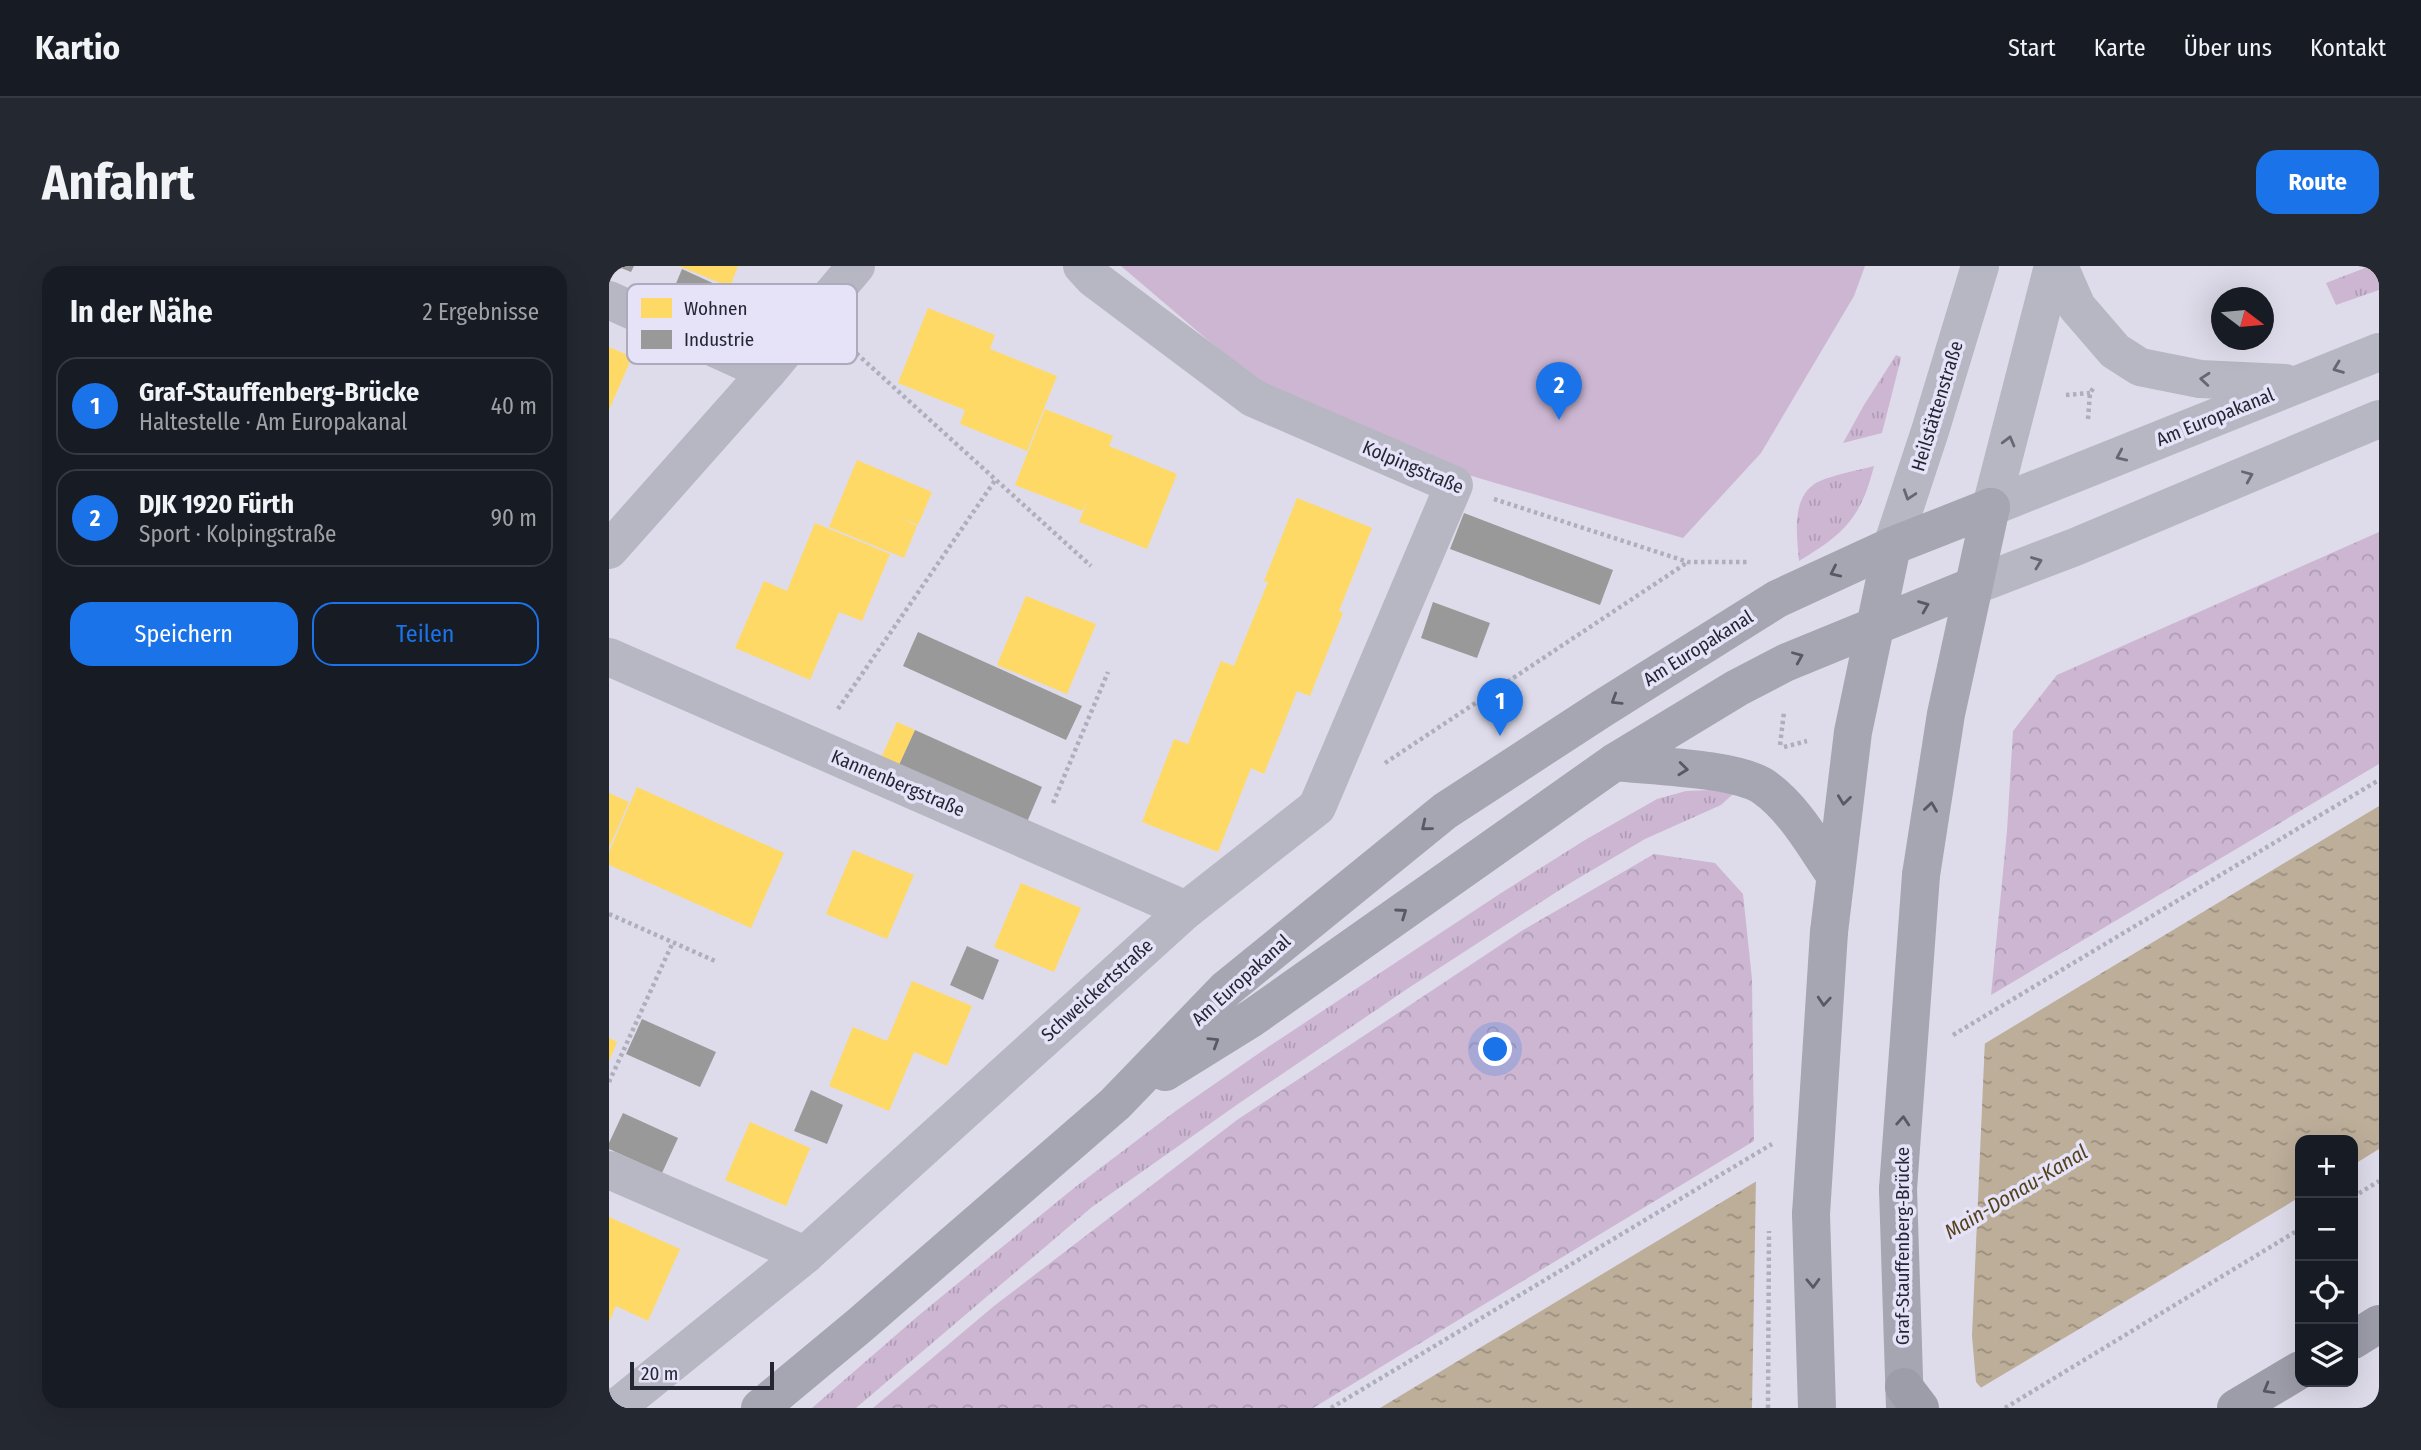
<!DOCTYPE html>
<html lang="de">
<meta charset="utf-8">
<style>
:root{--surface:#171b24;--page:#242831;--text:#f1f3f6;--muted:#9ea1a6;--line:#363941;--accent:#1a73e8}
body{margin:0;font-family:"Fira Sans Condensed",sans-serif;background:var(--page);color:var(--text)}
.controls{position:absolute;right:21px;bottom:21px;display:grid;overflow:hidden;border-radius:14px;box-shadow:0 7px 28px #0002}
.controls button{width:63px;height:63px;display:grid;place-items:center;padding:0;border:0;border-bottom:2px solid var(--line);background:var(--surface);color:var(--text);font:35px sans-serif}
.compass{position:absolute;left:1602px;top:21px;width:63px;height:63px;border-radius:50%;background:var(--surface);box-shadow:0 7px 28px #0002;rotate:106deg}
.scale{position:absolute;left:21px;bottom:18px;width:144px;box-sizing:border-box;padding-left:7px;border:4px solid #252633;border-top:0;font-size:19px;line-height:24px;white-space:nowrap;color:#252633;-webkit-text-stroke:5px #e6e2f8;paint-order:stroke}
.you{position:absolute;left:887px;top:784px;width:24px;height:24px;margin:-18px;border:5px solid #fff;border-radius:50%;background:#1a73e8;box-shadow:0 0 0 10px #1a73e833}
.badge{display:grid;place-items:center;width:46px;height:46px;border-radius:50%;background:var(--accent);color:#fff;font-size:23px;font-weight:700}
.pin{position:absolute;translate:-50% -58px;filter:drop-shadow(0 2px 4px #0008)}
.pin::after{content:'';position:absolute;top:37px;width:24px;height:21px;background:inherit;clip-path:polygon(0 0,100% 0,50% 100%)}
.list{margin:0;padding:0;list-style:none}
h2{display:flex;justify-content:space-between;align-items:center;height:91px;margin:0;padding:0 28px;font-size:30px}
h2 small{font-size:23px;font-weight:400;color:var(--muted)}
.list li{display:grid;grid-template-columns:46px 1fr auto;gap:21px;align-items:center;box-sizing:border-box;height:98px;margin:0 14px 14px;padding:0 14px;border:2px solid var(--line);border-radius:21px}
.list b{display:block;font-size:26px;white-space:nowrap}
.list p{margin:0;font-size:23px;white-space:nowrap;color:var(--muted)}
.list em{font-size:23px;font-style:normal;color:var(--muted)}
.actions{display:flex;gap:14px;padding:21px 28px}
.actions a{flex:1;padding:16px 0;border:2px solid var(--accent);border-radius:21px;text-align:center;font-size:24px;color:var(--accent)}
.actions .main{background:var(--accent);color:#fff}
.icon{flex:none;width:38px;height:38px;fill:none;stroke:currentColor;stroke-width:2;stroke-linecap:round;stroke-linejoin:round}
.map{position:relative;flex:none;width:1770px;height:1142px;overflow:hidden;border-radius:21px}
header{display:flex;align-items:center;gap:42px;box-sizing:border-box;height:98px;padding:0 35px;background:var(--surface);border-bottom:2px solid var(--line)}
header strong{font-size:33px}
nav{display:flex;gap:38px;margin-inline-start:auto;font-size:24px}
.intro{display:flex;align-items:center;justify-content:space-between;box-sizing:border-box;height:168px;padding:0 42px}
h1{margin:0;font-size:49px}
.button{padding:18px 32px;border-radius:21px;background:var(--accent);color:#fff;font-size:24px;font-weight:700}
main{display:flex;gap:42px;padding:0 42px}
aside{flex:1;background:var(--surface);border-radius:21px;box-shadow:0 7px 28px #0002}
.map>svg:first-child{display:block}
.grass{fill:url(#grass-tufts)}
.forest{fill:url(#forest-crowns)}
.garden{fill:#ccb6d2}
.water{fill:url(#water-ripples)}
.pier{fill:#dedcea}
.homes{fill:#ffd966}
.industry{fill:#999}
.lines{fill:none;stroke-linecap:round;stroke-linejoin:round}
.path{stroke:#afaebc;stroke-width:4.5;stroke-dasharray:3.5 3.5;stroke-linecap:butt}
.minor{stroke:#b7b6c3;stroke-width:38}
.major{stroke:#a6a5b2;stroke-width:38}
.highway{stroke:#9d9da9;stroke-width:38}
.path-bridge{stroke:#afaebc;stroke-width:4.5;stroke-dasharray:3.5 3.5;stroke-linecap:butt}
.major-bridge{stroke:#a6a5b2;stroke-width:38}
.oneway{stroke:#676774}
.oneway2{stroke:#595966}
.oneway3{stroke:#555662}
.labels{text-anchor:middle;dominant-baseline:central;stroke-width:7;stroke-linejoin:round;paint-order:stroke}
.street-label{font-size:19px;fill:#252633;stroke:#e6e2f8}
.water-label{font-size:21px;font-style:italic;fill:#53421b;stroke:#e6e2f8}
.key{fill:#e6e2f8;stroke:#acaabd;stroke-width:2}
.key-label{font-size:19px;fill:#252633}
</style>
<header>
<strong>Kartio</strong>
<nav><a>Start</a><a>Karte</a><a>Über uns</a><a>Kontakt</a></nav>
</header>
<div class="intro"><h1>Anfahrt</h1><a class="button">Route</a></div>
<main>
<aside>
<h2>In der Nähe<small>2 Ergebnisse</small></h2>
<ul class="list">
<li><span class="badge">1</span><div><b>Graf-Stauffenberg-Brücke</b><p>Haltestelle · Am Europakanal</p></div><em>40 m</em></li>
<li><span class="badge">2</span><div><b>DJK 1920 Fürth</b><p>Sport · Kolpingstraße</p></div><em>90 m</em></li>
</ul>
<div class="actions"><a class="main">Speichern</a><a>Teilen</a></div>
</aside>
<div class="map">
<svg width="1770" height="1142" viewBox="0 0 1770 1142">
<defs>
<pattern id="grass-tufts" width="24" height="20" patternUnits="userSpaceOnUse" patternTransform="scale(1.75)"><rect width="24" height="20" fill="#ccb6d2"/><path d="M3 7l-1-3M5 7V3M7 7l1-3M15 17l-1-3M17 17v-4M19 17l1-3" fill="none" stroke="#af9cb5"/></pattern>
<pattern id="forest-crowns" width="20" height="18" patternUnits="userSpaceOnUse" patternTransform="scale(1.75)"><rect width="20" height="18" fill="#ccb6d2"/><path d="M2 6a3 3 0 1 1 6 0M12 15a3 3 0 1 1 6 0" fill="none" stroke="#af9cb5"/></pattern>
<pattern id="water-ripples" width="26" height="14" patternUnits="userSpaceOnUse" patternTransform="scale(1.75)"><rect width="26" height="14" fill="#bcae99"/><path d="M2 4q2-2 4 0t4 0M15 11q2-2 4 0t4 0" fill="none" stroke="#998d7d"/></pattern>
</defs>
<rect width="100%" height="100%" fill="#dedcea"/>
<g class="grass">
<polygon points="1761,0 1770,0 1770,24 1727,39 1717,17"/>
<polygon points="1287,89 1292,91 1291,96 1273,167 1234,177 1255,139"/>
<path d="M1265 200C1252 252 1235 268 1190 295 1188 269 1181 228 1211 215 1227 208 1247 205 1265 200Z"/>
<polygon points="1103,524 1124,528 1112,539 1036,573 963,616 801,721 629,838 483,941 247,1142 203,1142 309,1050 465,922 568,844 659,781 889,629 976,574 1048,533 1077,525"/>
</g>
<g class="forest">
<polygon points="1770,266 1770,498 1382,729 1398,565 1404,465 1448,409"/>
<polygon points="1045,588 1106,597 1134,628 1143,713 1145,875 704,1142 264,1142 385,1040 628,854 914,664"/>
</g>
<polygon class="garden" points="512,0 1256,0 1245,30 1152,187 1074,272 839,203 655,122"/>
<polygon class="water" points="1770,540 1770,883 1744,899 1744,874 1691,874 1691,931 1338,1142 771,1142"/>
<polygon class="pier" points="1376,773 1363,1070 1367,1116 1374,1124 1345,1142 1143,1142 1147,911"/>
<g class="homes">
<polygon points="70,0 129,0 121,21"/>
<polygon points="319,42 386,69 381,83 448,110 418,185 351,158 356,144 289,117"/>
<polygon points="0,81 23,91 0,144"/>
<polygon points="436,143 504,170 500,180 568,208 538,283 470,256 478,236 473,245 406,219"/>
<polygon points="248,194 323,226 309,259 291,251 308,260 295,292 220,261"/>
<polygon points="688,232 763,262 730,345 734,347 701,430 688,425 655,508 642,502 609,586 533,556 565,473 579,478 612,395 625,400 659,316 655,315"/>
<polygon points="206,257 281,288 253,355 230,346 201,414 126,382 155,315 178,325"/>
<polygon points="417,330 487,358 458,428 388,399"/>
<polygon points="288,456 306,464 290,499 273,490"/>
<polygon points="28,521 175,587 142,662 0,599 0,586"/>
<polygon points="0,527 20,536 0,582"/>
<polygon points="244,584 305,609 278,673 217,648"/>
<polygon points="412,617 472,642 445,706 385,681"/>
<polygon points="303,715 363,740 338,800 305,786 280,845 220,820 244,761 278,775"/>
<polygon points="0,772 8,776 0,795"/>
<polygon points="141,856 201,882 177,940 116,914"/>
<polygon points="0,951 71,983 39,1055 7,1040 0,1056"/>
</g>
<g class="industry">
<polygon points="7,0 25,0 22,6"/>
<polygon points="73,3 108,19 101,35 66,20"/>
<polygon points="855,247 1004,304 991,339 841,283"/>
<polygon points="824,336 881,357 868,392 812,372"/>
<polygon points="309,366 473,440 457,474 294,400"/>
<polygon points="306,464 433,521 418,556 290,499"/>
<polygon points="358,680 390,694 374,734 341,719"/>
<polygon points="33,753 107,786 91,821 17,788"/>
<polygon points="202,824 234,839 218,878 185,865"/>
<polygon points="14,847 69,872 53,907 0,883 0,877"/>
</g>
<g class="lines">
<g class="path">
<polyline points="237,78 482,300"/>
<polyline points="1457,129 1481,127"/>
<polyline points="1479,153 1481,127 1485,121"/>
<polyline points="885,233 1079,296 1139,296"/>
<polyline points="229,443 387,213"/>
<polyline points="1171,479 1175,446"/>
<polyline points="1175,481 1198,475"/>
<polyline points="776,497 1079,296"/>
<polyline points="444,537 499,406"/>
<polyline points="0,648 106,695"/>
<polyline points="1344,769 1770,514"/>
<polyline points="0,816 64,676"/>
<polyline points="1744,931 1770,915"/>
<polyline points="722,1142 1163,878"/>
<polyline points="1396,1142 1691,963"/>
</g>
<g class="minor">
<polyline points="1450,0 1468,41 1506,85 1531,101 1591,113 1676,117"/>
<polyline points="0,34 158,106"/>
<polyline points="1382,241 1770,86"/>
<polyline points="1382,241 1444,0"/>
<polyline points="1283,280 1321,165 1371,0"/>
<polyline points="0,284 158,106 247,0"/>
<polyline points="1364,320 1466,281 1770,153"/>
<polyline points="0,391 577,644"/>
<polyline points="0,904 196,989"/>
<polyline points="7,1142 196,989 577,644 708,541 845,219 644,132 484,12 473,0"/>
</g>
<g class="major">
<path d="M1006 496C1042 500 1127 502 1155 521 1185 542 1205 579 1226 609"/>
<polyline points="1312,609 1337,448 1382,241"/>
<polyline points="1220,666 1244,466 1283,280"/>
<polyline points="556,806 643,752 1006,496 1128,422 1176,397 1364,320"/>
<polyline points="1289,923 1296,1142"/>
<polyline points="1202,948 1208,1142"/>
<polyline points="151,1142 251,1059 506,838 617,723 836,545 994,442 1168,333 1283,280 1382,241"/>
</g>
<g class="highway">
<polyline points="1744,1074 1770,1058"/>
<polyline points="1295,1121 1311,1142"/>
<polyline points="1627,1142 1691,1104"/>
</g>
<polyline class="path-bridge" points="1159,1142 1160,965"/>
<g class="major-bridge">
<polyline points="1289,923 1312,609"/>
<polyline points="1202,948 1220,666"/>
</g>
</g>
<defs><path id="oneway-chevron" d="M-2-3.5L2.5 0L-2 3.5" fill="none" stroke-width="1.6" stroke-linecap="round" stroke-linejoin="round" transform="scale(1.75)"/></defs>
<g class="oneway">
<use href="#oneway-chevron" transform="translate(1729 102) rotate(159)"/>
<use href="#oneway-chevron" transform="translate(1596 113) rotate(-175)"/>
<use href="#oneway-chevron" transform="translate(1400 175) rotate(-75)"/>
<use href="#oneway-chevron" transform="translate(1512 190) rotate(156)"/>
<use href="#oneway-chevron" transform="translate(1639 210) rotate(-23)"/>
<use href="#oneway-chevron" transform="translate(1300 229) rotate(108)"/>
<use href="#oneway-chevron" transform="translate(1428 296) rotate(-21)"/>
</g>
<g class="oneway2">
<use href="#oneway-chevron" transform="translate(1226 306) rotate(155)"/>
<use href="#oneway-chevron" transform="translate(1315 340) rotate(-22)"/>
<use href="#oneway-chevron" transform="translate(1189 391) rotate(-23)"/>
<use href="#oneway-chevron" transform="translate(1007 434) rotate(148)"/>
<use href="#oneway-chevron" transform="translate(1074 503) rotate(6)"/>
<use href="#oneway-chevron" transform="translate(1235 534) rotate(97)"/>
<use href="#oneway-chevron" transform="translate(1322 541) rotate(-82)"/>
<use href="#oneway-chevron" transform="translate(817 560) rotate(141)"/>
<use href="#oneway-chevron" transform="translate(793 647) rotate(-35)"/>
<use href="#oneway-chevron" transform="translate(1215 735) rotate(94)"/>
<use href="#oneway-chevron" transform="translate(605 776) rotate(-32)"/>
<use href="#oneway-chevron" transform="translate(1294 855) rotate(-86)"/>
<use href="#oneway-chevron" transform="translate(1204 1017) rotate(88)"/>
</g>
<use class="oneway3" href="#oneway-chevron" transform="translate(1659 1123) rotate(150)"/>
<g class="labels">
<g class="street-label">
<text transform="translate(1328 140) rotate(-73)">Heilstättenstraße</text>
<text transform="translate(1606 151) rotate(-22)">Am Europakanal</text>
<text transform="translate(804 201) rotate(23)">Kolpingstraße</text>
<text transform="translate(1089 382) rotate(-32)">Am Europakanal</text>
<text transform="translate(289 517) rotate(23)">Kannenbergstraße</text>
<text transform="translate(632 714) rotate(-42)">Am Europakanal</text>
<text transform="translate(488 724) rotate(-42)">Schweickertstraße</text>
<text transform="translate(1293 980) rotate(-90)">Graf-Stauffenberg-Brücke</text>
</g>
<g class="water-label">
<text transform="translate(1407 926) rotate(-31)">Main-Donau-Kanal</text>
</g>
</g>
<rect x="18" y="18" width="230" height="80" rx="10" class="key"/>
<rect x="32" y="32" width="31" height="20" fill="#ffd966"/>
<rect x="32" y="64" width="31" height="19" fill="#999"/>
<g class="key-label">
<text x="75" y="49">Wohnen</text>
<text x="75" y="80">Industrie</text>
</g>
</svg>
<div class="controls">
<button>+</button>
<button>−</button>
<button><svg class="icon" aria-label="locate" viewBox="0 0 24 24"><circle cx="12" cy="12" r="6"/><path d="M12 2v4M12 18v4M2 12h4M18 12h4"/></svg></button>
<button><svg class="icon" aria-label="layers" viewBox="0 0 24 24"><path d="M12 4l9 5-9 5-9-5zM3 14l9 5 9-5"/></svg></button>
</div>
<svg class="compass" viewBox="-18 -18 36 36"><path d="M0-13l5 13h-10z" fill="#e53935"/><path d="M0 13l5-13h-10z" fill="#9ea1a6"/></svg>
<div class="scale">20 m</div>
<div class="you"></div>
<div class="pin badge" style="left:891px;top:470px">1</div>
<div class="pin badge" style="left:950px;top:154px">2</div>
</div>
</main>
